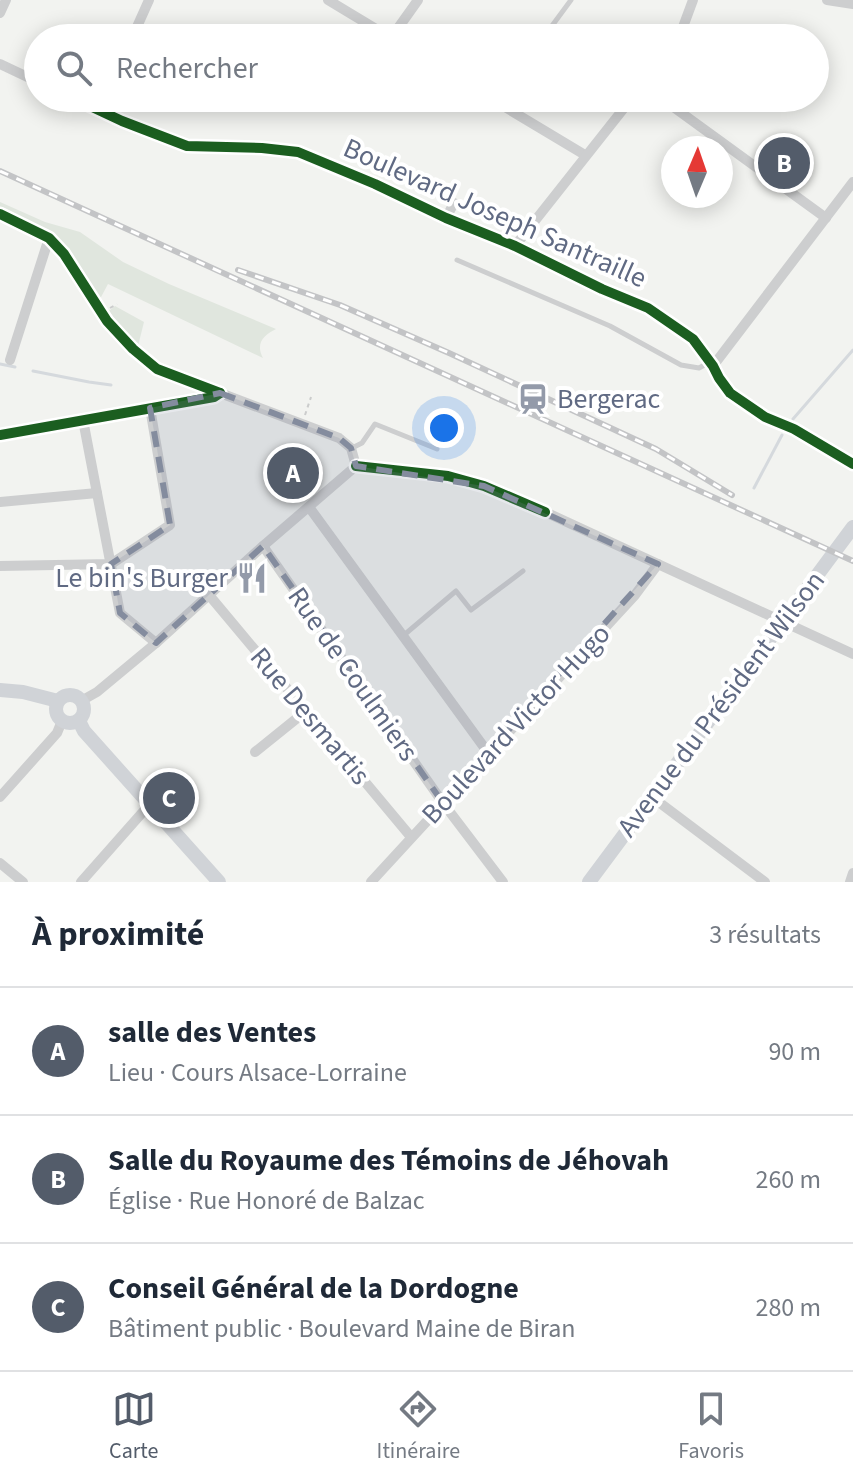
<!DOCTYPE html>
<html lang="fr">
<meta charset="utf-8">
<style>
:root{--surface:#fff;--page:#f2f2f3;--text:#1f2937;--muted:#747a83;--line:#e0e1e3;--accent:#535c6a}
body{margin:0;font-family:"Source Sans 3",sans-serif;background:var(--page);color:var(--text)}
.compass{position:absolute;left:661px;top:136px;width:72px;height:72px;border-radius:50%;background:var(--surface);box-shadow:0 4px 20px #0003;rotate:2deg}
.you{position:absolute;left:444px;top:428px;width:28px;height:28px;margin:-20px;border:6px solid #fff;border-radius:50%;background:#1a73e8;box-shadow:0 0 0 12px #1a73e833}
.badge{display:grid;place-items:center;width:52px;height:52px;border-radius:50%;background:var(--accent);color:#fff;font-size:26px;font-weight:700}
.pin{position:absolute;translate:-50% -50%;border:4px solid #fff;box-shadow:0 2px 8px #0006}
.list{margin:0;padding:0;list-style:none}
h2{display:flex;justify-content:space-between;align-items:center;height:104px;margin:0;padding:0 32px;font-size:34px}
h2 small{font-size:26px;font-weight:400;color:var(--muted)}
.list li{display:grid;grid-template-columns:52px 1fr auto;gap:24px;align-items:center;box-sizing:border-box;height:128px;padding:0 32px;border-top:2px solid var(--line)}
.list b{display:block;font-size:30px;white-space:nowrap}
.list p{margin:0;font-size:26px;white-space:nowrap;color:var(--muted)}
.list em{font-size:26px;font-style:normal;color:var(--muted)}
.icon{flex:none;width:44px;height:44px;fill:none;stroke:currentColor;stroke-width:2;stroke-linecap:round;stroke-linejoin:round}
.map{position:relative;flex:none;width:853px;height:882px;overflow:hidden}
.search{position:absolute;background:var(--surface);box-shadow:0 4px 20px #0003;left:24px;right:24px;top:24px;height:88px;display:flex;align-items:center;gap:20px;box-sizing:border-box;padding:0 28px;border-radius:44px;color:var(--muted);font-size:30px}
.sheet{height:488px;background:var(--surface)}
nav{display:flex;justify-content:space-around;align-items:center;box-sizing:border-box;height:112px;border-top:2px solid var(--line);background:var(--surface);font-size:22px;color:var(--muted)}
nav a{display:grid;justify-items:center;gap:4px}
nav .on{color:var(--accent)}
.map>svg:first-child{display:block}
.green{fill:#e0e6de}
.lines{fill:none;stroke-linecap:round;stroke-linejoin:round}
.stream{stroke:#d5d9dd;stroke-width:3}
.path{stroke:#cbcccc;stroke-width:2;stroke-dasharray:4 4;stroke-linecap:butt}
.service{stroke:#cdcecf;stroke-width:5}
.minor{stroke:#cdcecf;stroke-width:10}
.secondary{stroke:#d0d3d7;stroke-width:14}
.rail-casing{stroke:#c3c4c6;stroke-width:6}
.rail{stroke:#fff;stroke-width:3;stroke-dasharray:9;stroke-linecap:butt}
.cycleway-casing{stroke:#fff;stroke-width:15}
.cycleway{stroke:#1b5e20;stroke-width:10}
.marked{fill:#848c9e;fill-opacity:0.2;stroke:#848c9e;stroke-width:6;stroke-dasharray:16 10;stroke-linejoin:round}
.labels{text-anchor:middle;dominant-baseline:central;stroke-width:8;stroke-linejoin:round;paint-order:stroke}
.street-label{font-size:28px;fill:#606a83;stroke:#fff}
.poi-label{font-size:28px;fill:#606a83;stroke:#fff;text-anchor:start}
</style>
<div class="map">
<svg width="853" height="882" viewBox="0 0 853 882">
<rect width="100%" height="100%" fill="#f2f3f0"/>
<g class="green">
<path d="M0 202 45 222 80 232 123 262 169 284 276 329C264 335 255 343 263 358L108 284 100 299 69 248 48 231 0 207Z"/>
<polygon points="115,306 144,322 138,346 127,335 109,311"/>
</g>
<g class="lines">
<g class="stream">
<polyline points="0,364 15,367"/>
<polyline points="33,371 89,382 111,385"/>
<polyline points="793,419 853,350"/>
<polyline points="754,488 782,435"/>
</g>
<g class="path">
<polyline points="110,308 117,304"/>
<polyline points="305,415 311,397"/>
</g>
<g class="service">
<polyline points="543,38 571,0"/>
<polyline points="457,260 610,326 681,365 699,368 710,362"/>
<polyline points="352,448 362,443 375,424 437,449"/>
<polyline points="404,635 456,591 471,610 523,571"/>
</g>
<g class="minor">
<polyline points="328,0 391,38"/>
<polyline points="827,0 853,4"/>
<polyline points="0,13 6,0"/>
<polyline points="132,38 149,0"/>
<polyline points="391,38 418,0"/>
<polyline points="675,38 683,27 693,0"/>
<polyline points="0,64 38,82"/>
<polyline points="73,98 122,121 187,146 262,148 298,152 375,184 446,218 515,246 602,289 648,308 693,339 713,366 719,378 730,393 765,417 794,429 853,464"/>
<polyline points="490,98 585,155"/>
<polyline points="661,98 826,218"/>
<polyline points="98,110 103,98"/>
<polyline points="0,214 49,238 64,254 107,321 133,349 157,369 339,438 351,448 356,466"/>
<polyline points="446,218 454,203"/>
<polyline points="515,246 632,98"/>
<polyline points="10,360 49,238"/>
<polyline points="713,366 853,182"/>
<polyline points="83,420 120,613 156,643"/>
<polyline points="0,435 214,397 220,393"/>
<polyline points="356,466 448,476 484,486 530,505 853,654"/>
<polyline points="0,502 97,493"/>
<polyline points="309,507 489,754"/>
<polyline points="263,546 443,803 503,882"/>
<polyline points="0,566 111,564 170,525 150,408"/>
<polyline points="209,595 411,837"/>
<polyline points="81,701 97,692 156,643 263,546 356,466"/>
<polyline points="255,752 306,711"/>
<polyline points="0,797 57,733 62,721"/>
<polyline points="652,797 765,882"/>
<polyline points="0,863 23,882"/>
<polyline points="81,882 149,805"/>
<polyline points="371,882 635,595 658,564"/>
<polyline points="850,882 853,873"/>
</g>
<g class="secondary">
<polyline points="0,690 23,692 58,701"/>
<circle cx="70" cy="709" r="14"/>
<polyline points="79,721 84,731 219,882"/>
<polyline points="589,882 853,527"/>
</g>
<defs>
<g id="rail">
<polyline points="0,171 853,561"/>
<polyline points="238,270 340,305 449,353 656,449 732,495"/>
</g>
</defs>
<use href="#rail" class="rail-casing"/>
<use href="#rail" class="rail"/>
<defs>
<g id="cycleway">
<polyline points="73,98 122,121 187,146 262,148 298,152 375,184 446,218 515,246 602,289 648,308 693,339 713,366 719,378 730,393 765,417 794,429 853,464"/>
<polyline points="0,214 49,238 64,254 107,321 133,349 157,369 220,393"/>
<polyline points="0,435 214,397 220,393"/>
<polyline points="356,466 448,476 484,486 545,512"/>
</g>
</defs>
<use href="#cycleway" class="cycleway-casing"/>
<use href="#cycleway" class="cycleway"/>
</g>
<path class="marked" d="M220 393 339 438 351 448 356 466 484 486 658 564 443 803 263 546 156 643 120 613 111 564 170 525 150 408Z"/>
<defs>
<symbol id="station-bare" viewBox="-9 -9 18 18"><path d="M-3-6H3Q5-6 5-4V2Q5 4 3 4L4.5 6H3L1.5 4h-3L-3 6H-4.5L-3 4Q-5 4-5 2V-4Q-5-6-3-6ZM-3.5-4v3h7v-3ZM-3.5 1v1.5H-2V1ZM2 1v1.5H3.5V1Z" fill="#939aa9" stroke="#fff" stroke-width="2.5" paint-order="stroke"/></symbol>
<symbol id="restaurant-bare" viewBox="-9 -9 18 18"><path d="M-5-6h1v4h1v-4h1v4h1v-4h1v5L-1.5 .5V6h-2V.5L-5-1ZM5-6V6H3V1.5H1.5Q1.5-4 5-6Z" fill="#939aa9" stroke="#fff" stroke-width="2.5" paint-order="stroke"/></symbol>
</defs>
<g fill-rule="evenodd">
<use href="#station-bare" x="511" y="377" width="44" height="44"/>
<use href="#restaurant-bare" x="230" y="556" width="44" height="44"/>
</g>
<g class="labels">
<g class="street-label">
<text transform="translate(495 213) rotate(24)">Boulevard Joseph Santraille</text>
<text transform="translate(353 674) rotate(55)">Rue de Coulmiers</text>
<text transform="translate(721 704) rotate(-53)">Avenue du Président Wilson</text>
<text transform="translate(310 716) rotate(50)">Rue Desmartis</text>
<text transform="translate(516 724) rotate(-47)">Boulevard Victor Hugo</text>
</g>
<g class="poi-label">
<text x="557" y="399">Bergerac</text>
<text x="228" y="578" text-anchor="end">Le bin's Burger</text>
</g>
</g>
</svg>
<svg class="compass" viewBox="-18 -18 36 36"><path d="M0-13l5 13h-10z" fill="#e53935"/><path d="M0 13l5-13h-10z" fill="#747a83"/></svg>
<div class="you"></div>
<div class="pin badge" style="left:293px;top:473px">A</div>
<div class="pin badge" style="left:784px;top:163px">B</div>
<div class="pin badge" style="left:169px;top:798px">C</div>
<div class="search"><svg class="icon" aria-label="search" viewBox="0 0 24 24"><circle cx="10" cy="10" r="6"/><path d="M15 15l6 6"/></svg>Rechercher</div>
</div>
<section class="sheet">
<h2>À proximité<small>3 résultats</small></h2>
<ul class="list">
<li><span class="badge">A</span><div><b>salle des Ventes</b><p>Lieu · Cours Alsace-Lorraine</p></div><em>90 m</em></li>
<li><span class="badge">B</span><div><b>Salle du Royaume des Témoins de Jéhovah</b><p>Église · Rue Honoré de Balzac</p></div><em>260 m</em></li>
<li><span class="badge">C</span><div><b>Conseil Général de la Dordogne</b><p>Bâtiment public · Boulevard Maine de Biran</p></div><em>280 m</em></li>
</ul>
</section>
<nav>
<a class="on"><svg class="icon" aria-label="map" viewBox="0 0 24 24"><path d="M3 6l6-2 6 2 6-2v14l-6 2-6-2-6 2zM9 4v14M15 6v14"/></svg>Carte</a>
<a><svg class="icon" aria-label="directions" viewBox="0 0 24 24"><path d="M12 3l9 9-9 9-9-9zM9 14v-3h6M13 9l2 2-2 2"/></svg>Itinéraire</a>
<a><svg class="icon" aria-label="saved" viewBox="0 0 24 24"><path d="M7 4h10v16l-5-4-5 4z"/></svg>Favoris</a>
</nav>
